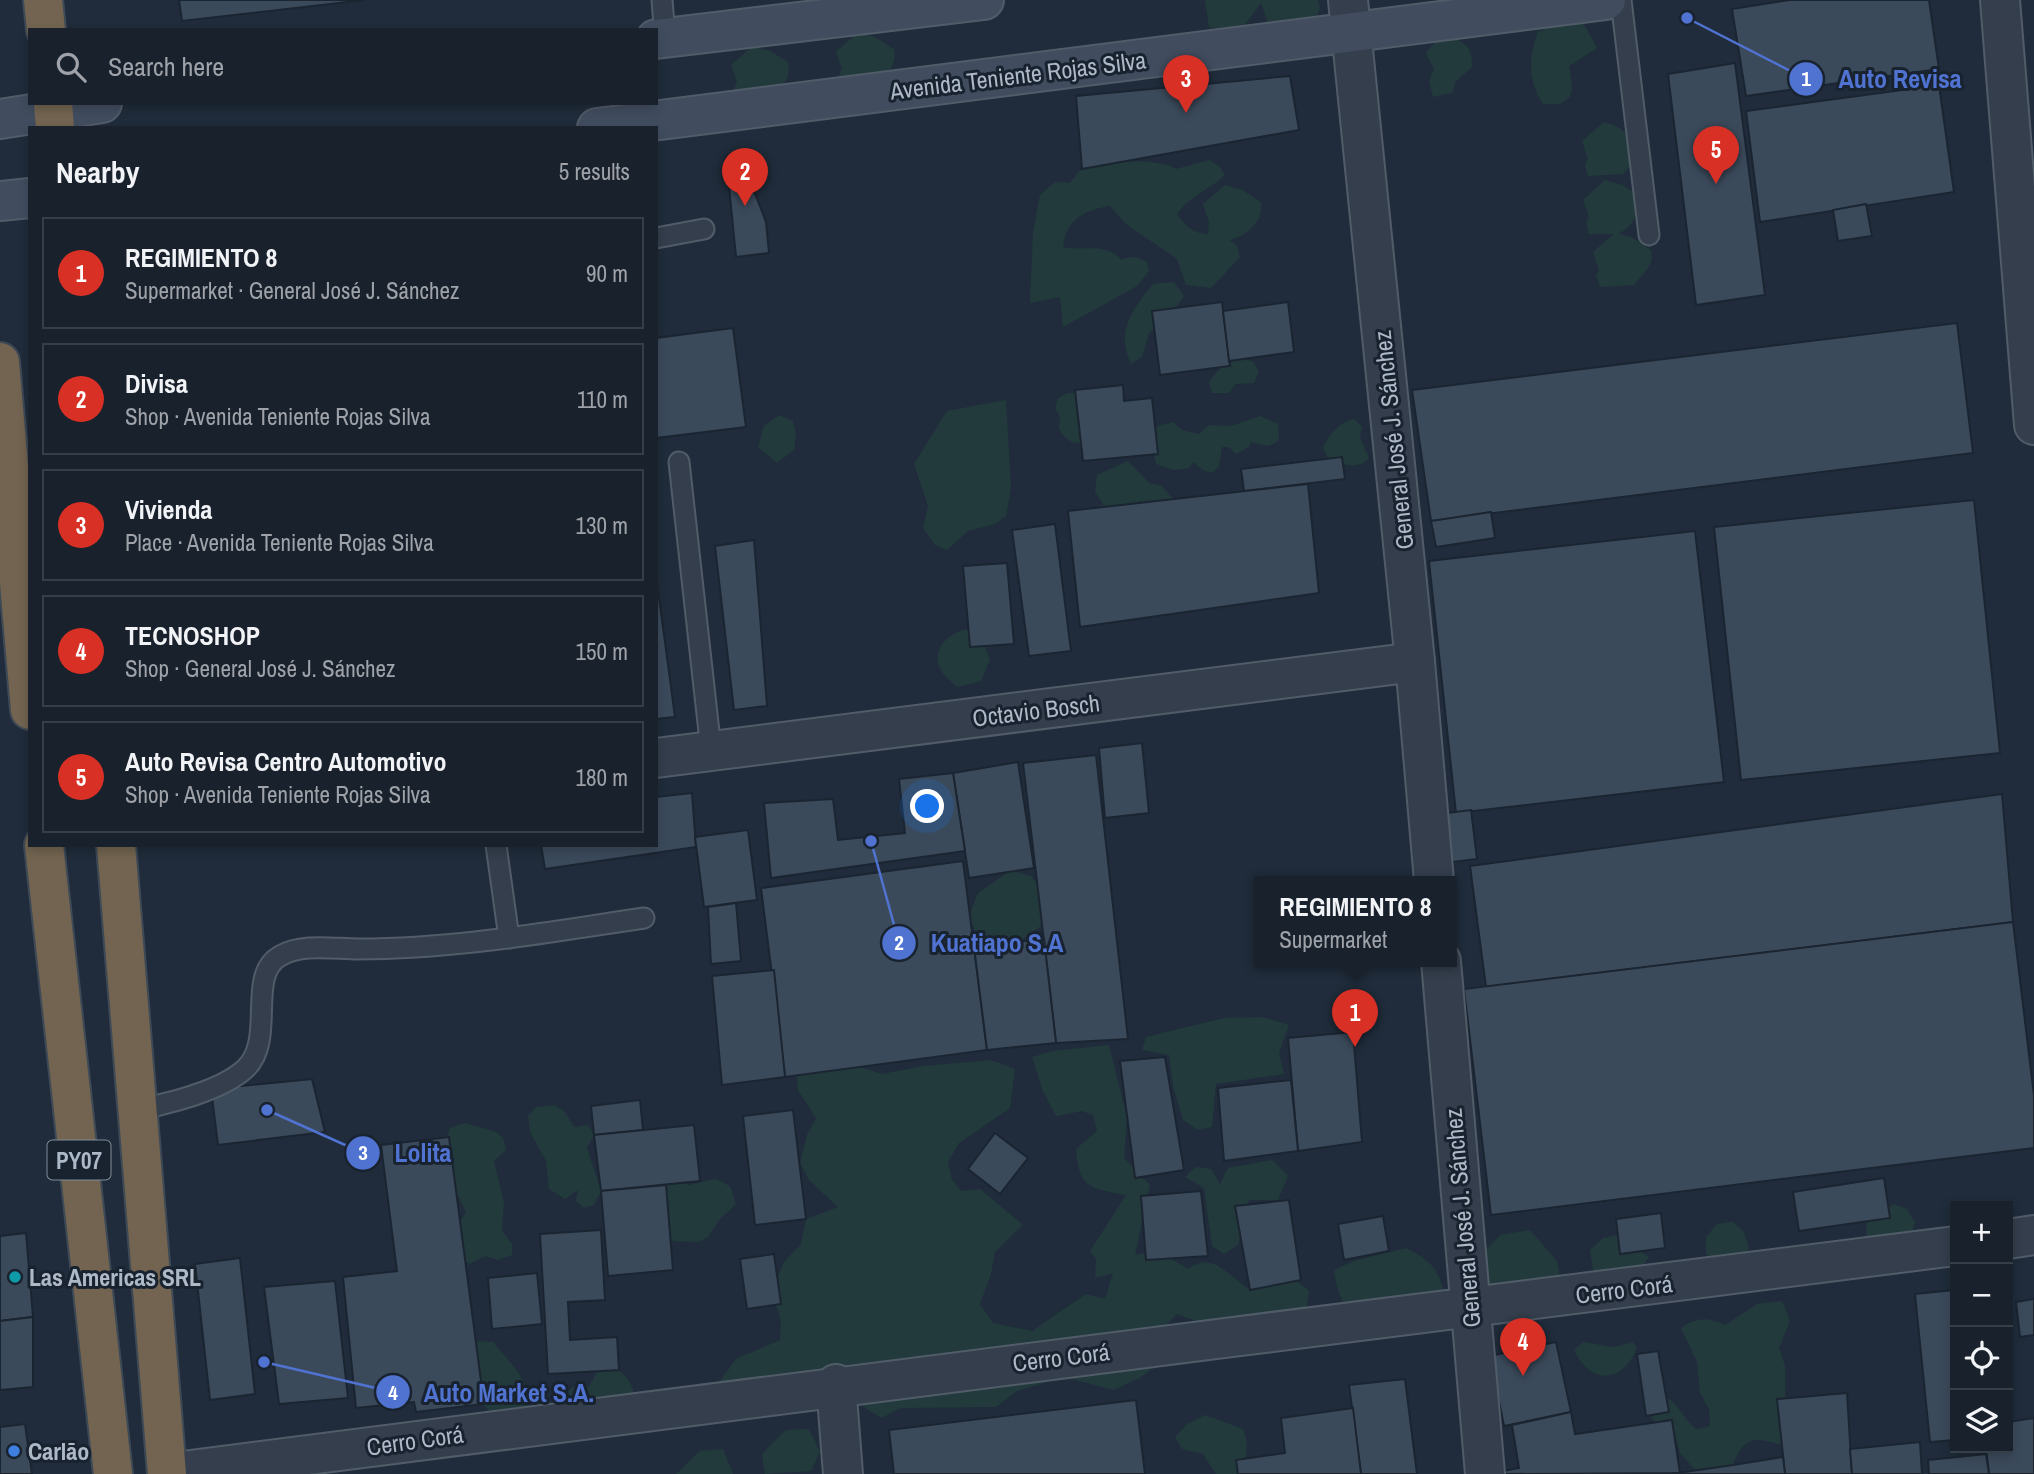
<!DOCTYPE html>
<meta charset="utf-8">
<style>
:root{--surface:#18212c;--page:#252e38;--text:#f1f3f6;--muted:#9fa3a9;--line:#363e48;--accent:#d93025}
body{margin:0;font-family:"Archivo Narrow",sans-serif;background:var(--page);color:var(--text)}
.controls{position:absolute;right:21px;bottom:21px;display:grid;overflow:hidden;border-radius:0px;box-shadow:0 4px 10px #0003}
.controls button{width:63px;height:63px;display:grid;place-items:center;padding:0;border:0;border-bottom:2px solid var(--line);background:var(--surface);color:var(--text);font:35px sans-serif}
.you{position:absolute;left:928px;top:807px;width:24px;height:24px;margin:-18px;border:5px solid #fff;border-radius:50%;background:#1a73e8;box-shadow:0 0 0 10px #1a73e833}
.badge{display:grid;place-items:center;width:46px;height:46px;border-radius:50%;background:var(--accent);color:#fff;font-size:23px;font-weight:700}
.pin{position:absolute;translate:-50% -58px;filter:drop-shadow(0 2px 4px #0008)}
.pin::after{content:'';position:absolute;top:37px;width:24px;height:21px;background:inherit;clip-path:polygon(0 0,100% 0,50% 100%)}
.popup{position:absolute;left:1254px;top:876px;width:203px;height:91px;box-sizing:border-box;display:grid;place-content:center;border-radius:0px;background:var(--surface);filter:drop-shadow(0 2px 5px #0005);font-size:23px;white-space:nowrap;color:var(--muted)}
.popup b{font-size:26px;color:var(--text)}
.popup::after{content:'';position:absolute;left:50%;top:100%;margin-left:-14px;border:14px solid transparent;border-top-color:var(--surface)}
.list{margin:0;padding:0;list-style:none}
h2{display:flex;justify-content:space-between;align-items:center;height:91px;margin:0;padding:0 28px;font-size:30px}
h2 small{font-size:23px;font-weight:400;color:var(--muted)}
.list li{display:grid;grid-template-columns:46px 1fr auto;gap:21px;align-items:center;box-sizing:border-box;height:112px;margin:0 14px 14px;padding:0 14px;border:2px solid var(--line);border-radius:0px}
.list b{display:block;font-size:26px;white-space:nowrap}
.list p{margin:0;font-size:23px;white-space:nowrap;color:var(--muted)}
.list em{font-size:23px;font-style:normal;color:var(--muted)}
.icon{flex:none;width:38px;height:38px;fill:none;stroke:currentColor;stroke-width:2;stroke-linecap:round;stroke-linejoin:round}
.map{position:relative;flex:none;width:2034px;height:1474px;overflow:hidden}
.search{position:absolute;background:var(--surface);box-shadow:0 4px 10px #0003;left:28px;top:28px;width:630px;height:77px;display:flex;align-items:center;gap:18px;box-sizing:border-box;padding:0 24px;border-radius:0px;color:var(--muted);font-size:26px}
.panel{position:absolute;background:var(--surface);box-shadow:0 4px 10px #0003;left:28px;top:126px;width:630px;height:721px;border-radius:0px}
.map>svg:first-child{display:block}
.green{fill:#223a3c}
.building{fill:#3b4a5b;stroke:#1b2532;stroke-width:2}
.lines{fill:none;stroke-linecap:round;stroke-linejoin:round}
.lane-casing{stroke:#515c69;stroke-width:23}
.street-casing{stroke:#515c69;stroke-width:42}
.secondary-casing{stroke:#515c69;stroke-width:42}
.highway-casing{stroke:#3e4956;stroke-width:42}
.lane{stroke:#343e4c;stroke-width:19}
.street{stroke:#343e4c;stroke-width:38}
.secondary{stroke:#414d5f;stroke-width:38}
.highway{stroke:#726450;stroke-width:38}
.culture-dot{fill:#0f9aa8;stroke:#192330;stroke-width:2.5}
.shop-dot{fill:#3f7fe0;stroke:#192330;stroke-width:2.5}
.labels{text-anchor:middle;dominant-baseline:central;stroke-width:6;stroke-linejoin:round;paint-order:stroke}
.shield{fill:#192330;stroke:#818c9a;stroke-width:2}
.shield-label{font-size:23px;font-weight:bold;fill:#aeb9c8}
.street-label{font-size:24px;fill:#aeb9c8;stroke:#192330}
.poi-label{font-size:24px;font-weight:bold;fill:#aeb9c8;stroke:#192330;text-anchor:start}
.leader{fill:none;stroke:#5073d2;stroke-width:2.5}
.callout-dot{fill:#5073d2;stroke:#192330;stroke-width:2.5}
.mark-label{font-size:21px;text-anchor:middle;font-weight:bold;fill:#fff}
.callout-label{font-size:26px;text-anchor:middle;font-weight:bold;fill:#5073d2;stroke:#192330;stroke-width:6;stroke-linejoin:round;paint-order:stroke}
</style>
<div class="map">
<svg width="2034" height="1474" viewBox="0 0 2034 1474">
<rect width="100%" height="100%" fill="#202c3b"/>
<g class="green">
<polygon points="1205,0 1318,0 1320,8 1316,19 1264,26 1267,20 1261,3 1243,27 1209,28"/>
<path d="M1559 24H1584L1597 48 1569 66 1572 87 1570 97 1560 104H1543C1528 81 1528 57 1538 32Z"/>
<path d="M858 32 875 37 894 49C899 81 864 82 842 86L839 75 842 69 836 52Z"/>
<path d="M1441 35C1462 40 1473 44 1472 67L1456 81 1452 93 1433 97 1429 82 1434 69 1426 53Z"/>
<path d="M753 46 770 51 788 62C794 94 759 95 736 100L734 89 737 82 731 65Z"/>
<path d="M1604 122C1627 128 1631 137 1637 159L1623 174 1588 176 1585 165 1588 159 1582 141Z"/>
<path d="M1209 160 1220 167 1225 175C1208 191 1191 195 1177 214 1184 225 1194 234 1208 234L1209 222 1203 204 1225 185 1242 190 1261 202C1264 222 1247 236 1229 240L1237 245 1240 257 1211 288 1186 285 1177 259 1126 224 1110 206C1085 210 1066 219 1063 247 1085 252 1104 241 1122 260 1132 255 1137 257 1147 262L1149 271 1137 286 1063 327 1060 297 1030 303 1033 233 1040 195 1055 182 1070 183C1073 179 1077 173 1081 170 1096 159 1161 158 1176 169Z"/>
<path d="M1605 180 1622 185 1641 197C1638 212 1634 228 1618 233L1633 238 1651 250C1655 267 1643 272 1634 285L1600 287 1596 276 1599 270 1593 252 1614 234H1589L1586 223 1589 217 1583 200Z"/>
<path d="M1174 282 1184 296 1170 315 1149 333 1142 357 1131 364C1115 331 1133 309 1153 284Z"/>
<path d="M1240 359 1253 361 1259 372 1254 383 1235 384 1229 393H1212L1209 382C1218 370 1225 361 1240 359Z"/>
<path d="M1067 393H1077L1085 442C1072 445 1066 440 1059 429L1060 417 1055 408 1058 398Z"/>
<polygon points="1006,400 1011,488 1006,516 995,524 968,531 947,550 935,545 923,528 928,506 914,464 947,411"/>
<polygon points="779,415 793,421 796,435 794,450 777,463 758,447 764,426"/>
<polygon points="1260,416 1278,424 1279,441 1268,446 1251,442 1249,447 1236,454 1229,447 1222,447 1219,466 1212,473 1203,470 1193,462 1189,468 1173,470 1156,464 1151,442 1155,427 1173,422 1182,430 1199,434 1209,425 1231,426"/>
<path d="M1354 419 1362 427 1360 438 1369 458C1357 471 1342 464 1328 458L1323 448C1330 433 1338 423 1354 419Z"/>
<polygon points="1128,461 1149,483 1162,486 1174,500 1089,510 1104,505 1095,492 1097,475"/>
<path d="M968 629 980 636 990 659 981 681 957 687C952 682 944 676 941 670 930 649 949 632 968 629Z"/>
<polygon points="1011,870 1031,876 1044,892 1041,926 1016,944 982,946 969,917 978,893"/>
<polygon points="1262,1017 1289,1025 1279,1053 1284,1074 1216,1084 1212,1127 1198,1130 1183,1120 1173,1086 1169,1055 1142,1050 1146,1037 1224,1018"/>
<path d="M1109 1045 1127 1117 1124 1158 1150 1185 1135 1255C1156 1250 1171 1258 1188 1269 1212 1251 1227 1274 1247 1288L1291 1276 1309 1291 1305 1320 1213 1327 1177 1314 1157 1334C1163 1373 1144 1375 1114 1390L1064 1377 1017 1391 996 1407 901 1408 881 1418 853 1400 727 1408 720 1381 736 1359 780 1340 781 1321 772 1292 784 1262 801 1244 806 1219 838 1207 809 1180 800 1163 807 1135 816 1118 798 1090 796 1073 852 1052 863 1068 882 1074 924 1066 991 1060 1015 1069 1010 1108 959 1143 948 1162 952 1180 961 1191 980 1189 1023 1225 995 1252 991 1274 980 1304 993 1323 1032 1331 1086 1294 1105 1299 1113 1273 1095 1278 1096 1259 1090 1251 1126 1195C1090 1188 1079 1189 1076 1149L1097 1131 1093 1115 1082 1111 1056 1116 1043 1091 1032 1057 1053 1051Z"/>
<polygon points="555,1105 565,1112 574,1127 588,1125 594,1135 587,1148 601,1191 594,1205 584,1208 576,1201 578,1190 565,1199 549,1189 546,1161 530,1132 528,1116 536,1107"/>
<polygon points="465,1123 496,1132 503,1138 506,1150 494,1161 504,1202 502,1230 512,1244 512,1255 498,1260 486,1256 469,1264 458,1255 454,1230 466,1213 460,1199 445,1184 448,1158 452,1154 446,1141 450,1128"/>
<polygon points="1272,1160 1288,1176 1278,1200 1249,1200 1238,1245 1224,1254 1212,1246 1204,1188 1185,1177 1196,1167 1211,1169 1220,1184 1228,1168"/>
<polygon points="715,1179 730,1186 736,1204 720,1219 708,1237 698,1242 674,1241 664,1235 654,1200 666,1185 680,1181 689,1185"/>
<polygon points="1894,1204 1907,1209 1915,1222 1911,1236 1874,1245 1866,1235 1867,1220"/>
<polygon points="1733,1222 1743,1231 1749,1248 1743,1264 1715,1266 1706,1253 1706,1237 1717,1224"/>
<polygon points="1530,1230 1557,1261 1560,1279 1485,1296 1484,1252 1500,1235"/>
<polygon points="1618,1235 1649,1257 1642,1267 1595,1283 1590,1250 1603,1238"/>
<path d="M1406 1248C1430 1260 1436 1266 1444 1291L1430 1309 1416 1335 1378 1339C1351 1321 1338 1302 1334 1270L1354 1261Z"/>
<path d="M1782 1301 1790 1321 1779 1348 1785 1366V1404L1791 1447C1759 1440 1746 1430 1733 1465L1695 1470 1680 1453 1677 1441 1664 1437 1643 1405 1662 1395C1678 1401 1683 1420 1697 1429L1710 1426 1709 1409 1700 1393 1697 1362 1681 1328C1698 1317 1707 1317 1725 1325L1757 1304Z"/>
<path d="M474 1341 493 1342C511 1364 530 1379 529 1408L497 1420C470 1394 475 1376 474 1341Z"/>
<path d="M1583 1342 1613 1347 1633 1342 1637 1348C1622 1385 1590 1384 1574 1350Z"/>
<path d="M612 1365C628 1376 633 1384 636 1403L555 1412 557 1399 579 1383 589 1387 598 1370Z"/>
<path d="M1205 1415 1243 1429C1250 1446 1247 1458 1239 1474H1216L1203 1454 1182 1449 1175 1437 1187 1424Z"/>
<polygon points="809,1429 820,1452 811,1471 765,1474 762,1454 786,1430"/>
<polygon points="723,1449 733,1474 676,1474 700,1451"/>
</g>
<g class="building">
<polygon points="179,0 365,0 182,21"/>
<polygon points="1790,0 1929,0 1939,69 1746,96 1732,9"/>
<polygon points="1735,63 1765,295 1696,305 1668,74"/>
<polygon points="1290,76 1299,130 1082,169 1076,96"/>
<polygon points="1939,85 1954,192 1760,222 1746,111"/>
<polygon points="759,152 754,191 766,222 769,253 736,257 726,156"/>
<polygon points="1866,204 1872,236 1838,241 1833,210"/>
<polygon points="1222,302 1230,366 1160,375 1152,311"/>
<polygon points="1288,302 1294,352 1229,361 1223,311"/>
<polygon points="1957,323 1973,453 1431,521 1412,390"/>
<polygon points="733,328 746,427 656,438 656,338"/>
<polygon points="1123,385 1124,401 1152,398 1158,454 1083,461 1075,390"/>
<polygon points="1342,457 1345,479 1244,491 1241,469"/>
<polygon points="1308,484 1319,593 1080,627 1068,511"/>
<polygon points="1974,500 2000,753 1741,780 1714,527"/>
<polygon points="1491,512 1495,538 1436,547 1431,521"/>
<polygon points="1055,524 1071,651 1029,656 1012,530"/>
<polygon points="1695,531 1724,782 1456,813 1429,561"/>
<polygon points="754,540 767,706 734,710 715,546"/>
<polygon points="1007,563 1014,644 970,647 963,566"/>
<polygon points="656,575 675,717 656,719"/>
<polygon points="1142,743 1149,813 1105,818 1099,748"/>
<polygon points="1096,755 1128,1039 1056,1043 1023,763"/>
<polygon points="1018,762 1034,868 969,878 953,773"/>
<polygon points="953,773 965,851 771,878 764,803 833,799 838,840 905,833 899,779"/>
<polygon points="692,793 696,847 545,869 541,845 656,845 656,797"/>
<polygon points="2002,794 2013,922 1486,987 1470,866"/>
<polygon points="1471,810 1477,859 1445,863 1439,814"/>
<polygon points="748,830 757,900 704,907 695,837"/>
<polygon points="963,861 987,1050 785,1077 761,888"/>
<polygon points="736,903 741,961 711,964 708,907"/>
<polygon points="2013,922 2034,1096 2034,1148 1491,1215 1464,989"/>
<polygon points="1044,939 1056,1043 987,1050 974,947"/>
<polygon points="774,970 785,1077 722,1085 712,976"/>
<polygon points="1353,1032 1362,1142 1298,1151 1288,1038"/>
<polygon points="1165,1057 1184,1170 1135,1178 1120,1061"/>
<polygon points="312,1079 325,1132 218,1145 211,1089"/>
<polygon points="1291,1080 1298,1151 1224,1161 1218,1088"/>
<polygon points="640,1100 643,1130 594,1135 591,1106"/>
<polygon points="793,1110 806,1219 755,1225 743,1116"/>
<polygon points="694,1125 700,1181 601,1191 594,1135"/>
<polygon points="995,1133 1028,1158 1000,1194 968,1169"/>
<polygon points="449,1137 484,1404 416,1412 414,1402 356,1408 343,1277 397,1271 381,1145"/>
<polygon points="1884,1178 1890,1218 1799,1231 1793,1192"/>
<polygon points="666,1185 673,1270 608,1276 601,1191"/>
<polygon points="1201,1191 1208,1256 1146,1260 1141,1196"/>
<polygon points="1289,1200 1301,1280 1250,1290 1235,1206"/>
<polygon points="1661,1213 1665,1248 1620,1254 1616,1219"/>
<polygon points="1383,1216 1389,1251 1344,1260 1338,1224"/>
<polygon points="601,1230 605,1300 568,1302 570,1340 617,1337 619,1370 548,1374 540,1234"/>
<polygon points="26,1233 33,1317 0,1321 0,1236"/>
<polygon points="774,1254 781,1304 747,1309 740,1259"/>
<polygon points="240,1258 255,1394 210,1400 195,1264"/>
<polygon points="537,1273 542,1324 492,1329 488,1278"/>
<polygon points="335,1281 348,1398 279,1404 264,1287"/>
<polygon points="1955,1290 1955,1440 1930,1442 1915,1294"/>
<polygon points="2034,1299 2034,1335 2020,1337 2016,1302"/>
<polygon points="33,1317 33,1387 0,1390 0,1321"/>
<polygon points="1556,1342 1571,1412 1504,1426 1490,1356"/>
<polygon points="1658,1351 1669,1412 1646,1416 1637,1354"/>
<polygon points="1405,1379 1417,1474 1361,1474 1349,1385"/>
<polygon points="1847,1393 1852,1474 1785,1474 1777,1399"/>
<polygon points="1136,1400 1145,1474 894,1474 889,1430"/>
<polygon points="1353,1408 1361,1474 1238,1474 1236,1460 1285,1453 1281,1418"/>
<polygon points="1571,1412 1575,1434 1672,1420 1680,1473 1504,1474 1503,1471 1519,1468 1512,1425"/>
<polygon points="2034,1418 2034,1474 1989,1474 1986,1448 2008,1448 2008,1422"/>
<polygon points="25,1424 32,1474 0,1474 0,1427"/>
<polygon points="1920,1442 1922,1474 1852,1474 1850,1449"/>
<polygon points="1986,1454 1989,1474 1929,1474 1928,1460"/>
<polygon points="1783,1457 1785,1474 1671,1474 1733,1465"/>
</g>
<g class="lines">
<defs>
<g id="lane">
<polyline points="662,0 665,37"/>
<polyline points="1621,0 1649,235"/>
<polyline points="656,238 704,229"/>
<polyline points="679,462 711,750"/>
<polyline points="496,845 509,938"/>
<path d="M138 1110C169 1103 222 1091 246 1068 276 1039 246 975 280 956 302 943 334 949 358 949 455 949 549 932 644 918"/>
</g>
<g id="street">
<polyline points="1348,0 1415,662 1434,881"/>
<polyline points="2000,0 2034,425"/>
<polyline points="656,758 1415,662"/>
<polyline points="1441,961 1485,1474"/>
<polyline points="2008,1239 2034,1235"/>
<polyline points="836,1384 843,1474"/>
<path d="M167 1473C763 1393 1359 1323 1955 1246"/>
</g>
<g id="secondary">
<polyline points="656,39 984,0"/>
<polyline points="0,119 102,103"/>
<polyline points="597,128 1606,0"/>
<polyline points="0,201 30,198"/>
</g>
<g id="highway">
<polyline points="43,0 46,30"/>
<polyline points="53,103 55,128"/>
<polyline points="0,362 30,710"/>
<polyline points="44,845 113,1474"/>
<polyline points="116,845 167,1474"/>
</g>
</defs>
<use href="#lane" class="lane-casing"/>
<use href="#street" class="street-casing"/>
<use href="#secondary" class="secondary-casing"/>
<use href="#highway" class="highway-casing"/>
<use href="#lane" class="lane"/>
<use href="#street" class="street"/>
<use href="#secondary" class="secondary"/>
<use href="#highway" class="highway"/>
</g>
<circle class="culture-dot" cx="15" cy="1277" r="7"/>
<circle class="shop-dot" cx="14" cy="1451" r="7"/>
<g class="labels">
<rect class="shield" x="47.5" y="1140.5" width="63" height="39" rx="5"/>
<g class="shield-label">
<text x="79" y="1160">PY07</text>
</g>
<g class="street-label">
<text transform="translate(1018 75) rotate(-7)">Avenida Teniente Rojas Silva</text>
<text transform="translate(1393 440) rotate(-96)">General José J. Sánchez</text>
<text transform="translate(1036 710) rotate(-7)">Octavio Bosch</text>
<text transform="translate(1462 1218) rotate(-95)">General José J. Sánchez</text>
<text transform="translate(1624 1289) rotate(-7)">Cerro Corá</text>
<text transform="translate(1061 1357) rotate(-7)">Cerro Corá</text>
<text transform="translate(415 1440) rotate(-8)">Cerro Corá</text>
</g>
<g class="poi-label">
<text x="29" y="1277">Las Americas SRL</text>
<text x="28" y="1451">Carlāo</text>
</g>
</g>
<path class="leader" d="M1687 18L1806 79M871 841L899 943M267 1110L363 1153M264 1362L393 1392"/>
<g class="callout-dot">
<circle cx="1687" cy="18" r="7"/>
<circle cx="871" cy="841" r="7"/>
<circle cx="267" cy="1110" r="7"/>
<circle cx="264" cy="1362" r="7"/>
<circle cx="1806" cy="79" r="18"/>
<circle cx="899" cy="943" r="18"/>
<circle cx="363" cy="1153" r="18"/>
<circle cx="393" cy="1392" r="18"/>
</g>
<g class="mark-label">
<text x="1806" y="86">1</text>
<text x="899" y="950">2</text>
<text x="363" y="1160">3</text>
<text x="393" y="1400">4</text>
</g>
<g class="callout-label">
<text x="1900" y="88">Auto Revisa</text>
<text x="997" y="952">Kuatiapo S.A</text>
<text x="423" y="1162">Lolita</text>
<text x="509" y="1402">Auto Market S.A.</text>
</g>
</svg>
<div class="controls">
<button>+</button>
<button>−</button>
<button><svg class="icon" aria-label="locate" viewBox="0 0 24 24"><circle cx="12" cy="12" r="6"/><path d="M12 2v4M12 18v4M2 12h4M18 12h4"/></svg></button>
<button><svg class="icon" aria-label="layers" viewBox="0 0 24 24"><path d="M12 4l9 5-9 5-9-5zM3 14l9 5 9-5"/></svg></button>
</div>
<div class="you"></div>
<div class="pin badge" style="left:1355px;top:1047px">1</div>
<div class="popup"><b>REGIMIENTO 8</b>Supermarket</div>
<div class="pin badge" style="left:745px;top:206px">2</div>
<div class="pin badge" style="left:1186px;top:113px">3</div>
<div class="pin badge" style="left:1523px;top:1376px">4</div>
<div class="pin badge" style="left:1716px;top:184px">5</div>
<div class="search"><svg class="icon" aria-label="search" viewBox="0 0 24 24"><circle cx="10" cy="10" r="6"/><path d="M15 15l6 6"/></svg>Search here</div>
<section class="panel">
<h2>Nearby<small>5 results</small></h2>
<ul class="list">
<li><span class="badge">1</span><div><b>REGIMIENTO 8</b><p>Supermarket · General José J. Sánchez</p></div><em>90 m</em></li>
<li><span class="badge">2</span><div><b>Divisa</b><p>Shop · Avenida Teniente Rojas Silva</p></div><em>110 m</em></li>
<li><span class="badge">3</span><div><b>Vivienda</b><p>Place · Avenida Teniente Rojas Silva</p></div><em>130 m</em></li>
<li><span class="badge">4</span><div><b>TECNOSHOP</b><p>Shop · General José J. Sánchez</p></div><em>150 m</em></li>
<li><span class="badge">5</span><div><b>Auto Revisa Centro Automotivo</b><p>Shop · Avenida Teniente Rojas Silva</p></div><em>180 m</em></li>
</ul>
</section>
</div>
